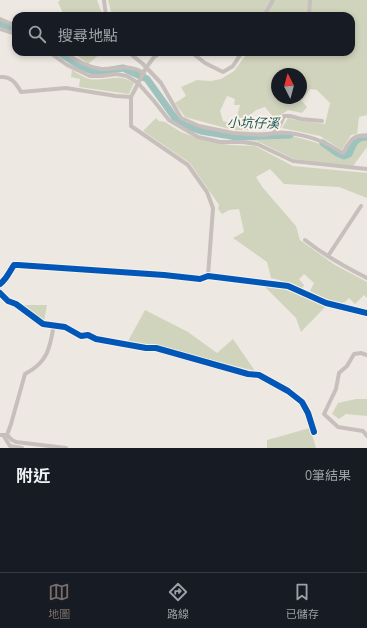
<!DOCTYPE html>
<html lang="zh-TW">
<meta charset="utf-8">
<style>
:root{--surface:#171b24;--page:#20242c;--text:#f1f3f6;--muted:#9ea1a6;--line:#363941;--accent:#786e69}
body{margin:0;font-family:"PT Sans","Noto Sans TC",sans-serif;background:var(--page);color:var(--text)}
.compass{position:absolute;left:271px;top:68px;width:36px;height:36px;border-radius:50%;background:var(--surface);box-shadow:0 2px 6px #0003;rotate:354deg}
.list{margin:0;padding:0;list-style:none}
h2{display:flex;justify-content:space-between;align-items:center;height:52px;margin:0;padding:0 16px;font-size:17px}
h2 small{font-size:13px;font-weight:400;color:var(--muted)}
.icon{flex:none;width:22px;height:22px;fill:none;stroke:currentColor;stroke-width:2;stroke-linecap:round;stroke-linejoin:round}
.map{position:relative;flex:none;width:367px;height:448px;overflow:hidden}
.search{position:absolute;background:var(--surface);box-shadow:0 2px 6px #0003;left:12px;right:12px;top:12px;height:44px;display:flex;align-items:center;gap:10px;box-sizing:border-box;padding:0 14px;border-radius:12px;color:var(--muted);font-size:15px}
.sheet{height:124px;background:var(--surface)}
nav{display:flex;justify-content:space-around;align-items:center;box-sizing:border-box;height:56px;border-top:1px solid var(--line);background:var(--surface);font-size:11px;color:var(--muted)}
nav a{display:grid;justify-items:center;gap:2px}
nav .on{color:var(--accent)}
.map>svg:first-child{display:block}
.green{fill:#d1d4bc;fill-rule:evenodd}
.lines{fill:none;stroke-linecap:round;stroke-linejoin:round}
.river{stroke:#9ec2be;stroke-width:7}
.minor{stroke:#c7bfbb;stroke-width:4}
.cycleway-casing{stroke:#faf1e9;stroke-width:8}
.cycleway{stroke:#0057b8;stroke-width:6}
.labels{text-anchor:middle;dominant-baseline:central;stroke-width:4;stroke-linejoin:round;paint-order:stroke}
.water-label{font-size:13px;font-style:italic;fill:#1c5b5a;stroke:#faf1e9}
</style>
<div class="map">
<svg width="367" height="448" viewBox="0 0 367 448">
<rect width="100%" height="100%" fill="#eee8e2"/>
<g class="green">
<polygon points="60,0 97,0 103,16 64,16 58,2"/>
<path d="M108 0H367V115L359 117 357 134 351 135 342 150 320 136 282 128 288 118 295 120 325 124 330 103 317 90 310 89 302 101 307 107 302 113 288 110 281 115 278 123 265 107 256 110 242 122 249 130H233L185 117 175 103 186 96 181 87 197 80 211 81 221 79 234 71 246 55V52H351V16H112ZM277 74H301V98H277ZM227 96 235 99 234 105H240L235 124 223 121 220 111Z"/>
<polygon points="73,52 105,52 100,54 88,64"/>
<path d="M72 70C77 73 83 77 89 79 106 82 118 72 134 83L129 94 79 87 80 79 71 77Z"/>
<polygon points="156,118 159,121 165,122 181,132 206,141 230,145 255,146 293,166 367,173 367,198 339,187 284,184 270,169 256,177 263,188 296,226 300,240 335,265 367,282 367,298 364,295 355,304 349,298 345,302 339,304 327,300 310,291 314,283 304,274 299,279 304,285 302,289 279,280 271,278 267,262 233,238 244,232 239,209 229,210 222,214 218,209 219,205 190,163 143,131"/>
<path d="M287 135C306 140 326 143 341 156H345C351 146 355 137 367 140V147L353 166 294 159 257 141 244 140V137Z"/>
<polygon points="263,285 290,290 326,306 301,332 296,318"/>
<polygon points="24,305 47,305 44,322"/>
<polygon points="145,310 188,332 217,353 233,339 255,371 155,346 145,347 127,343"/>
<polygon points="356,399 367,399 367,416 346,414 339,419 332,414 338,403"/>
<polygon points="310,428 316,448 267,448 267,440"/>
</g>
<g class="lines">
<g class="river">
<polyline points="0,23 9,28 16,30"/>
<polyline points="59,52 81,67 93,71 106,71 123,68 147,79 175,118 184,125 201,131 237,137 290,135"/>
<path d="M323 143 337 153 344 156 349 154C353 145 355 137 367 137"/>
</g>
<g class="minor">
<polyline points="104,0 106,16"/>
<polyline points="264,16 273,0"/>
<polyline points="309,16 310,0"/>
<polyline points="0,19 16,26"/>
<polyline points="0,29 16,34"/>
<polyline points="49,52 67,65 90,76 102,76 116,74 127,76 138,83 154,101 169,120 198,137 220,142 243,142 257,144 293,161 367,169"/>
<path d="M64 52C75 60 88 67 101 69 118 70 127 63 144 73"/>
<polyline points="128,52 143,64 161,83 181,118 199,126 233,133 263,135 274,133 280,125 284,116 290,116 301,119 322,121"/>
<polyline points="161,52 154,57 146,68 131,97 131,126 188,165 207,192 213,208 208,276"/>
<polyline points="191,52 205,63 223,72 233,66 242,52"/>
<path d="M0 77C11 76 16 83 21 92L66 88 116 96 131 97"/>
<path d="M274 133C289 131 313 137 327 144 332 146 337 150 343 153 349 143 353 133 367 136"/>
<path d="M305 240C324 255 345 267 367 278"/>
<polyline points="328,256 361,206"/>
<path d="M0 284C7 279 9 272 14 265H18L164 275 200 279 208 276 288 286 326 303 367 313"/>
<polyline points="0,293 8,301 16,304 43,324 65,327 81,336 88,335 96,339 146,348 156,348 248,374 259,375 288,391 302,402 308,413 314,432"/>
<polyline points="0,435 3,435 10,446 22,448"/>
<path d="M3 435H7L11 424 25 374C48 362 50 348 54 324"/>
<polyline points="7,435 12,440 16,442 66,448"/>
<polyline points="367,436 363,431 338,427 324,414 336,389 339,373 347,366 354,354 361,353 367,355"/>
</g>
<defs>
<g id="cycleway">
<path d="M0 284C7 279 9 272 14 265H18L164 275 200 279 208 276 288 286 326 303 367 313"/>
<polyline points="0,293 8,301 16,304 43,324 65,327 81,336 88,335 96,339 146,348 156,348 248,374 259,375 288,391 302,402 308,413 314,432"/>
</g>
</defs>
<use href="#cycleway" class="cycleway-casing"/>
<use href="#cycleway" class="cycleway"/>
</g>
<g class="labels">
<g class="water-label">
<text transform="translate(253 123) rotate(1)">小坑仔溪</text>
</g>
</g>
</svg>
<svg class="compass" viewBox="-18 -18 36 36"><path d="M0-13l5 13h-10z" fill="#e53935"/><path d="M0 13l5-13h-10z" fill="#9ea1a6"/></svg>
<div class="search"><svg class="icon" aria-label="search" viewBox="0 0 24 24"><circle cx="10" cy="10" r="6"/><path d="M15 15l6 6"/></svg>搜尋地點</div>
</div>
<section class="sheet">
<h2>附近<small>0筆結果</small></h2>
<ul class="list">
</ul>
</section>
<nav>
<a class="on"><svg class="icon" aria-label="map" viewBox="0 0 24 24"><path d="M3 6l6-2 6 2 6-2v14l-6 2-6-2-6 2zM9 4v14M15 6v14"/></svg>地圖</a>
<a><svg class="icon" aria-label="directions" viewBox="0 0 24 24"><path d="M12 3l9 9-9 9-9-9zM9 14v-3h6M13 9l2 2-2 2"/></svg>路線</a>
<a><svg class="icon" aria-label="saved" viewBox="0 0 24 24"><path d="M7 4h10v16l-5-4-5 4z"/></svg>已儲存</a>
</nav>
